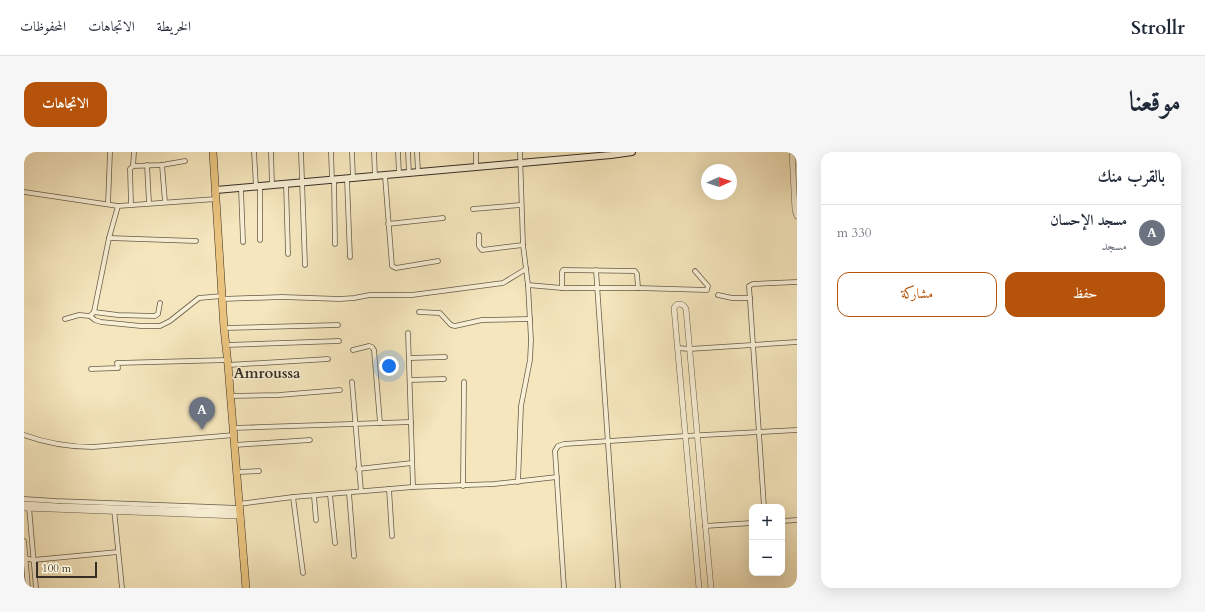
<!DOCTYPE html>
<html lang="ar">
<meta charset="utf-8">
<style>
:root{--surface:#fff;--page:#f6f6f7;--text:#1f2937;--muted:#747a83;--line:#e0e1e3;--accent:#b45309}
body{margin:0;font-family:Cardo,Amiri,serif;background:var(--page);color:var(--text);direction:rtl}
.controls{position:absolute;right:12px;bottom:12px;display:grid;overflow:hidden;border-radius:8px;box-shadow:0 4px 16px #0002}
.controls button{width:36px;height:36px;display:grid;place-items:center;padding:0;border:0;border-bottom:1px solid var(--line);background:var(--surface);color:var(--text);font:20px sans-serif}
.compass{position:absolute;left:677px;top:12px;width:36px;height:36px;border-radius:50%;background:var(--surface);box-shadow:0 4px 16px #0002;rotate:87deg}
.scale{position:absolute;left:12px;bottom:10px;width:61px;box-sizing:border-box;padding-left:4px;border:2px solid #362e24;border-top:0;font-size:11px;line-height:14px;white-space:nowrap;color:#362e24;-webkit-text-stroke:3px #f8efd4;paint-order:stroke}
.you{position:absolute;left:365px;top:214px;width:14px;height:14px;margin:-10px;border:3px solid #fff;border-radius:50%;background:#1a73e8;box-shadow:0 0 0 6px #1a73e833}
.badge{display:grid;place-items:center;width:26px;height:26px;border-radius:50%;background:var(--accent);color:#fff;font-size:13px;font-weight:700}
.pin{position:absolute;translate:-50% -33px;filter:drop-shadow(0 1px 2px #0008)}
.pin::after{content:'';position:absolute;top:21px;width:14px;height:12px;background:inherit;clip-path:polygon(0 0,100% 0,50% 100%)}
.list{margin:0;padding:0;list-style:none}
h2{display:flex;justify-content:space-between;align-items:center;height:52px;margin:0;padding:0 16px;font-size:17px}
h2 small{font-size:13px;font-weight:400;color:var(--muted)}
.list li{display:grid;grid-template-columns:26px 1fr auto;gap:12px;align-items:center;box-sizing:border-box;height:56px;padding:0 16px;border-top:1px solid var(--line)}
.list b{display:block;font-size:15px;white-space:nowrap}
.list p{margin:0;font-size:13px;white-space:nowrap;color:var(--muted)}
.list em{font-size:13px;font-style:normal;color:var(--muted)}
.actions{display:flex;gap:8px;padding:12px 16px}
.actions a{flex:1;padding:9px 0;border:1px solid var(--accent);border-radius:12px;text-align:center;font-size:14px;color:var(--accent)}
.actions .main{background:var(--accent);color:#fff}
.map{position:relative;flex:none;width:773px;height:436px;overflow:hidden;direction:ltr;border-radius:12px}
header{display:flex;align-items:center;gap:24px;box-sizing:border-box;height:56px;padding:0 20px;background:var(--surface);border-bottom:1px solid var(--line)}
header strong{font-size:19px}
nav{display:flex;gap:22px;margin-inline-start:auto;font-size:14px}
.intro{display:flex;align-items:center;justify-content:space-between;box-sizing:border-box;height:96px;padding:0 24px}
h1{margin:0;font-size:28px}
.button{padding:10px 18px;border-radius:12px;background:var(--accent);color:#fff;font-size:14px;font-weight:700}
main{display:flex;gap:24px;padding:0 24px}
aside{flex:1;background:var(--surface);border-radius:12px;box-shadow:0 4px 16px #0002}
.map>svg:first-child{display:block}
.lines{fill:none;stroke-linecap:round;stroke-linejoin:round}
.minor-casing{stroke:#665c4a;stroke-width:5.5}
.tertiary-casing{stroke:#665c4a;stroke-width:6}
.secondary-casing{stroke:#362e24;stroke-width:8}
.primary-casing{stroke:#362e24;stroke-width:8}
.minor{stroke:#f8efd4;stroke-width:4}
.tertiary{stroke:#f8efd4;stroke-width:5}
.secondary{stroke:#f8efd4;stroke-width:6}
.primary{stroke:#eac37e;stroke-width:7}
.labels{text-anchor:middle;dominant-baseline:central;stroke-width:3;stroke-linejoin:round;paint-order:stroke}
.quarter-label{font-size:15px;font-weight:bold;fill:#362e24;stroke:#f8efd4}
</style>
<header>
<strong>Strollr</strong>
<nav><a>الخريطة</a><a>الاتجاهات</a><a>المحفوظات</a></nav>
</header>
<div class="intro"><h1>موقعنا</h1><a class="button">الاتجاهات</a></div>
<main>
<aside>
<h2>بالقرب منك<small></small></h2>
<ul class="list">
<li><span class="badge" style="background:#6b7280">A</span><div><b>مسجد الإحسان</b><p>مسجد</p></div><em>330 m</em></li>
</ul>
<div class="actions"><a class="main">حفظ</a><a>مشاركة</a></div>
</aside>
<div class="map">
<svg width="773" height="436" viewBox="0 0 773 436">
<rect width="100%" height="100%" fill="#f5e6bd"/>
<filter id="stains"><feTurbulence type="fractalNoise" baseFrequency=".005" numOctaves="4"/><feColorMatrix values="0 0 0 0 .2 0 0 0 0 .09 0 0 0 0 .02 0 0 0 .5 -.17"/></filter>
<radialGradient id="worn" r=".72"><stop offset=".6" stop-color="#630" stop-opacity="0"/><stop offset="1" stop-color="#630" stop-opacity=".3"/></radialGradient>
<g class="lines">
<defs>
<g id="minor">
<polyline points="230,0 232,35"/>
<polyline points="247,0 248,34"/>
<polyline points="277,0 281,113"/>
<polyline points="307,0 308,29"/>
<polyline points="328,0 329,27"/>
<polyline points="350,0 351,25"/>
<polyline points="374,0 375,22"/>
<polyline points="384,0 385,21"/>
<polyline points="393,0 394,20"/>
<polyline points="452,0 452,16"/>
<polyline points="123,13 125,51"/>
<polyline points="138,13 141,50"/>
<polyline points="109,14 110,0"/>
<polyline points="361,24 368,114 372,116 414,109"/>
<polyline points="323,28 326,105"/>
<polyline points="310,29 311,92"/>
<polyline points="262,32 264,102"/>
<polyline points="236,35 236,88"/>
<polyline points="217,37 219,90"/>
<polyline points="0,40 94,54 192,47"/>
<polyline points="84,52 86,0"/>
<polyline points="107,52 106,17 109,14 138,13 161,9"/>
<polyline points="449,57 497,53"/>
<polyline points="364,72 419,66"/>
<polyline points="455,83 455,94 458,98 499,93"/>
<polyline points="85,86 172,89"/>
<polyline points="572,118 594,436"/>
<polyline points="504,133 538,136 614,136 683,138 684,134 671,119"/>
<polyline points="538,136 538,120 539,118 611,119 613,122 614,136"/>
<polyline points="694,143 708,146 726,146"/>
<polyline points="198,147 258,145 316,147 330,146 346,143 388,143 479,131 502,117"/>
<polyline points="70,160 94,163 131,164 134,162 136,151"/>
<polyline points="395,160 416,161 427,173 431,174 458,168 506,167"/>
<polyline points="66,164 71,168 77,170 117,174 136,174 146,169 175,146 198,144"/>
<polyline points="41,167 55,163 66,164 70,160 85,86 94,54"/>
<polyline points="200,176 314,173"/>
<polyline points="384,181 389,335"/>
<polyline points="202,193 315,189"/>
<polyline points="654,196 665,197 773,190"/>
<polyline points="329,198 345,194 348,195 350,198 356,271"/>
<polyline points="385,206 421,205"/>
<polyline points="204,213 304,207"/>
<polyline points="67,217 94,216 93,211 204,208"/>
<polyline points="386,228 420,227"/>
<polyline points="328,230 337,339"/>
<polyline points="206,244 255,243 316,238"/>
<polyline points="209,276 387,270"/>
<path d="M0 283C22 291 45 295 69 295L210 283"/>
<polyline points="211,293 286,288"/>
<polyline points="334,317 388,311"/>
<polyline points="213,320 235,319"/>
<polyline points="494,330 497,254 506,208 507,188 504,133 499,93 496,0"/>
<polyline points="439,334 440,230"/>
<polyline points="365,337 368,384"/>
<polyline points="325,341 330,404"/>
<polyline points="306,343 311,391"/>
<polyline points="290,344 292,368"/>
<polyline points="269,345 279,421"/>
<polyline points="0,347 32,349 215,356"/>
<polyline points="215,352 269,345 389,335 470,332 533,325"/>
<polyline points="5,355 12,436"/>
<polyline points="740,355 725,134 729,132 773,130"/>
<polyline points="90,357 98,436"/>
<polyline points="758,369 773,368"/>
<polyline points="681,374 728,371"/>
<polyline points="0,389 4,436"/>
<polyline points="0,406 9,408 94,400"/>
<polyline points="540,436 531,299 534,294 540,292 661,284 773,278"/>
</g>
<g id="tertiary">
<polyline points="768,0 771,58 773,64"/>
<polyline points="0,352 33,354 215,360"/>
<polyline points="0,356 215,364"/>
<path d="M675 436 650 156C653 150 659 151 662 157L687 436"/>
</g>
<polyline id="secondary" points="192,38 587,3 608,0"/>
<polyline id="primary" points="189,0 200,176 204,213 222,436"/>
</defs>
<use href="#minor" class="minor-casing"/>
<use href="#tertiary" class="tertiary-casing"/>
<use href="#secondary" class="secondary-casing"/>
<use href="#primary" class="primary-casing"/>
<use href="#minor" class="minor"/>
<use href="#tertiary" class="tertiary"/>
<use href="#secondary" class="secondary"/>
<use href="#primary" class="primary"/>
</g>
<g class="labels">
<g class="quarter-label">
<text x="243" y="221">Amroussa</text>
</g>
</g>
<rect width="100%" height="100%" filter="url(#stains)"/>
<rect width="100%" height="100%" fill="url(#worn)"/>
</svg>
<div class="controls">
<button>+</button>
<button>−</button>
</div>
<svg class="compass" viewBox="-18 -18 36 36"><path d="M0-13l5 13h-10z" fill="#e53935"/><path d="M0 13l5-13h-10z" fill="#747a83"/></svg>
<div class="scale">100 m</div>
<div class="you"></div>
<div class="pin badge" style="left:178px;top:278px;background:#6b7280">A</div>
</div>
</main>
